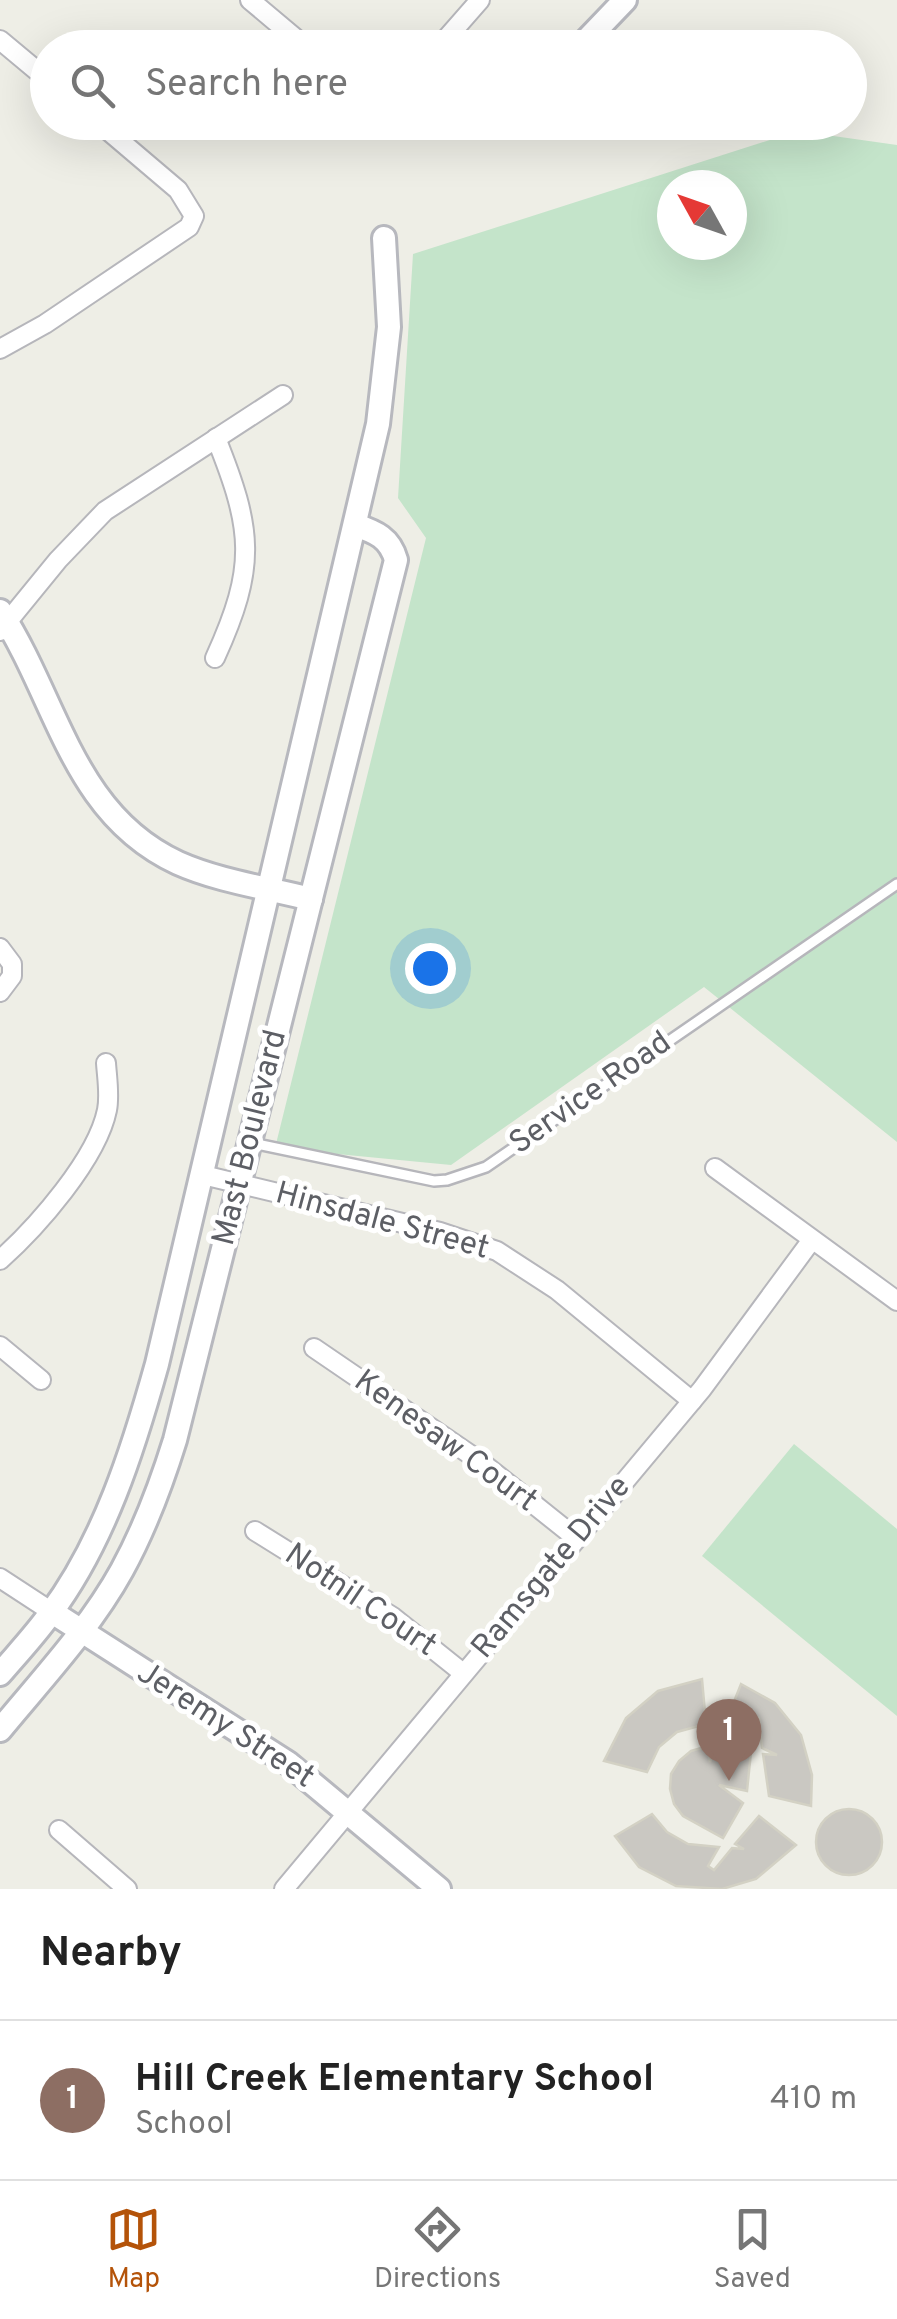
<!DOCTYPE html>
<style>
:root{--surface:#fff;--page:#f6f6f6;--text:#222;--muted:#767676;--line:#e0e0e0;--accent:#b45309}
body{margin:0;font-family:Overpass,sans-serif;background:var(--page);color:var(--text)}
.compass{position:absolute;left:657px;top:170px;width:90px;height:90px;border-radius:50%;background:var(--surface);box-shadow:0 10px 40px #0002;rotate:310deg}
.you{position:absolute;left:430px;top:968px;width:35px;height:35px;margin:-25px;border:8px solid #fff;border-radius:50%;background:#1a73e8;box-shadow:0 0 0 15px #1a73e833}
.badge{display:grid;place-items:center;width:65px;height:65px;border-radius:50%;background:var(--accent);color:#fff;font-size:32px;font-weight:700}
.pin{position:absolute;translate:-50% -82px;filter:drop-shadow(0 2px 5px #0008)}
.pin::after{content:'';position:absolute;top:52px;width:35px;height:30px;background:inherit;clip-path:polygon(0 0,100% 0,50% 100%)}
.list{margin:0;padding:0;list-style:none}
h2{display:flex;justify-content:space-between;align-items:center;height:130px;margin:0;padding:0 40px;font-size:42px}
h2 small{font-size:32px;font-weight:400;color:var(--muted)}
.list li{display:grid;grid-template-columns:65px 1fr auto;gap:30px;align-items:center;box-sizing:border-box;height:160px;padding:0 40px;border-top:2px solid var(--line)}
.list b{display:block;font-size:38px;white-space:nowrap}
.list p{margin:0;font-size:32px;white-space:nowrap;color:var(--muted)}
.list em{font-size:32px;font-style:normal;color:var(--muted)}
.icon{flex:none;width:55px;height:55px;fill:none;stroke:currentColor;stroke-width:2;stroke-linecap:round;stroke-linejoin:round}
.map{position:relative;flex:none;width:897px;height:1889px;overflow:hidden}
.search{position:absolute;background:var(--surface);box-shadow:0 10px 40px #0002;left:30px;right:30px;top:30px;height:110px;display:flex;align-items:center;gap:25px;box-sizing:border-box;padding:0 35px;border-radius:55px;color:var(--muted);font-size:38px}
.sheet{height:290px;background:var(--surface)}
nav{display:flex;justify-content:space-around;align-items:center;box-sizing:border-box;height:140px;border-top:2px solid var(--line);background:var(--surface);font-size:28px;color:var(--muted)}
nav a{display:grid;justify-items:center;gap:5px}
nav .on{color:var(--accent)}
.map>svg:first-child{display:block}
.green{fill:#c4e4ca;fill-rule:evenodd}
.building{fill:#cac8c2;stroke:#d3d1c4;stroke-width:2.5}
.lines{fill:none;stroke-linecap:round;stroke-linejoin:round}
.lane-casing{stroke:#b6b6bb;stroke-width:14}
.street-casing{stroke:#b6b6bb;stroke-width:22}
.secondary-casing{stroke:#b7b8be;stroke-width:28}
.lane{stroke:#fff;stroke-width:9}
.street{stroke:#fff;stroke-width:18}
.secondary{stroke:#fff;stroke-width:22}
.labels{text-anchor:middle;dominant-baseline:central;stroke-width:10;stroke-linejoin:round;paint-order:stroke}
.street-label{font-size:32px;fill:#5d5f65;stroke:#fff}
</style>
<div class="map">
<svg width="897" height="1889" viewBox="0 0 897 1889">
<rect width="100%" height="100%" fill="#eeeee6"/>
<g class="green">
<path d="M798 131 897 145V1142L704 987 451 1165 275 1148 426 538 398 498 413 254ZM672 185H732V245H672Z"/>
<polygon points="794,1444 897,1529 897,1716 702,1556"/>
</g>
<g class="building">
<polygon points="702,1679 706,1724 677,1732 659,1747 647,1772 604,1761 626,1718 658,1691"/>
<polygon points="741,1684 775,1703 801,1735 812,1775 811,1806 769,1796 763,1754 777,1755 762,1748 759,1718 755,1718 752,1742 724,1727"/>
<polygon points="708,1746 710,1762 715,1748 751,1752 747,1791 719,1785 743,1803 723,1838 683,1816 674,1804 670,1789 671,1774 679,1761 691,1751"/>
<circle cx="849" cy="1842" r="33"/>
<polygon points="652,1814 667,1832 688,1844 719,1847 708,1866 714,1870 732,1848 744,1849 735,1844 759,1816 796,1845 756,1879 722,1889 676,1886 639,1867 615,1836"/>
</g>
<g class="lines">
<defs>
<polyline id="lane" points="252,1143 434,1181 447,1180 486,1167 897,884"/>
<g id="street">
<polyline points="250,0 307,48"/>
<polyline points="0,40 48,80"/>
<polyline points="438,48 480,0"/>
<polyline points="0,349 45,324 189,227 194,216 178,190 98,122"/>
<polyline points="0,631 58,560 105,511 283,395"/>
<path d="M215 658C257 566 253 530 216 438"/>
<polyline points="0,948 12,964 12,976 0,992"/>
<polyline points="715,1168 897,1301"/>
<polyline points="203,1175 440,1232 497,1251 557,1290 692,1401"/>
<path d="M0 1260C37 1227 97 1159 107 1110 110 1095 107 1078 106 1063"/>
<polyline points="0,1346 41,1380"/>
<polyline points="314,1348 481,1462 576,1538"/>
<polyline points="255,1531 393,1617 463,1673"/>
<polyline points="0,1578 52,1612"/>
<polyline points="59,1830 127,1889"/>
<polyline points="284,1889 702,1389 811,1241"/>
</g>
<g id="secondary">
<polyline points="579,48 625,0"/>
<path d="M0 611C58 700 72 814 178 863 218 881 268 888 311 899"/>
<polyline points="52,1612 288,1763 439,1889"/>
<path d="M0 1674C17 1654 35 1635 50 1614 104 1542 133 1450 157 1364L378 424 389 327 384 238"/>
<path d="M0 1730C42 1679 90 1628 122 1570 145 1528 161 1485 175 1440L396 560C390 538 376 532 355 525"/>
</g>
</defs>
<use href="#lane" class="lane-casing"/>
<use href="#street" class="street-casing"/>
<use href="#secondary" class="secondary-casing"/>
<use href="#lane" class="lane"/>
<use href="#street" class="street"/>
<use href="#secondary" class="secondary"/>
</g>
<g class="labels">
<g class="street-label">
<text transform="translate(591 1094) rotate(-35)">Service Road</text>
<text transform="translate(251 1138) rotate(-76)">Mast Boulevard</text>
<text transform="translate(382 1222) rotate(15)">Hinsdale Street</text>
<text transform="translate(445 1442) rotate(36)">Kenesaw Court</text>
<text transform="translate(552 1568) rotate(-50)">Ramsgate Drive</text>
<text transform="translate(360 1601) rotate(34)">Notnil Court</text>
<text transform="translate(225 1726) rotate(33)">Jeremy Street</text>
</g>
</g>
</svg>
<svg class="compass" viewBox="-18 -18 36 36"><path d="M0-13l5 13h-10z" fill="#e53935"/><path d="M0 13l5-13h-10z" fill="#767676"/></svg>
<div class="you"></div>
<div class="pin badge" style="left:729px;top:1781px;background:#8d6e63">1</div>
<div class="search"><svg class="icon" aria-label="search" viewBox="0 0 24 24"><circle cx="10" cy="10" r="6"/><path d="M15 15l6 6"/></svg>Search here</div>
</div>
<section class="sheet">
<h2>Nearby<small></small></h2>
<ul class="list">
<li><span class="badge" style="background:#8d6e63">1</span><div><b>Hill Creek Elementary School</b><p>School</p></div><em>410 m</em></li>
</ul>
</section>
<nav>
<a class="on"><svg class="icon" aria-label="map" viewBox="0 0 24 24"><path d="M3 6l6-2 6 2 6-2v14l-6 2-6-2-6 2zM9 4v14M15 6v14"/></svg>Map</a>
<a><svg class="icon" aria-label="directions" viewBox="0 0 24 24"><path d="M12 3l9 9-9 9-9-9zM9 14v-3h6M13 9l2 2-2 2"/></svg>Directions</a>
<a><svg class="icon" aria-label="saved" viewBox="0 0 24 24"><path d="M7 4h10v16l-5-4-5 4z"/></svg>Saved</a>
</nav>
